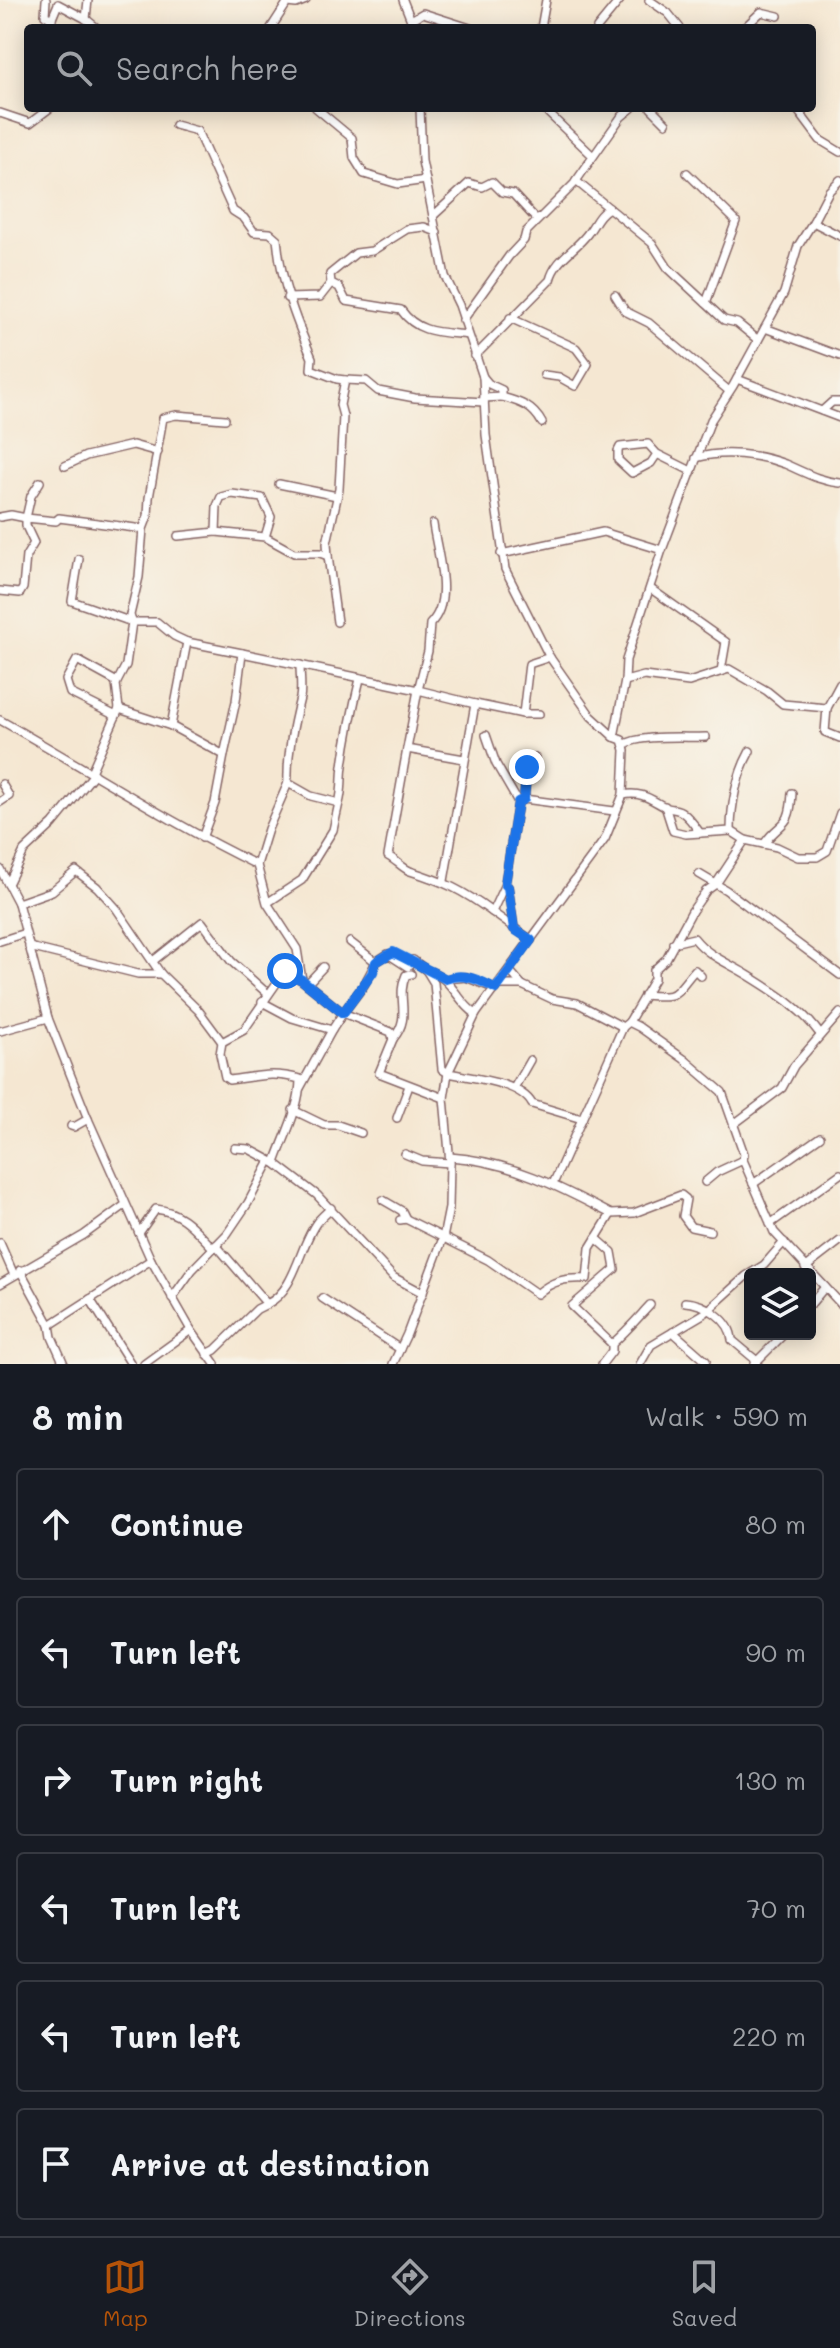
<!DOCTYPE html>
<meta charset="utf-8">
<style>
:root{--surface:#171b24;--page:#20242c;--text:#f1f3f6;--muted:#9ea1a6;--line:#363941;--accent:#b45309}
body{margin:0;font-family:Mali,sans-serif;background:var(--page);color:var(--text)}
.controls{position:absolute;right:24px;bottom:24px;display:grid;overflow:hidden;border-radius:8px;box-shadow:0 4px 20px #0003}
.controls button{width:72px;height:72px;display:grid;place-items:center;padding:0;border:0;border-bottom:2px solid var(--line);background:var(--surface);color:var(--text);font:40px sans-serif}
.stop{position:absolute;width:24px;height:24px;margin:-18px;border:6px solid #1a73e8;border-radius:50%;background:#fff}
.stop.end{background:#1a73e8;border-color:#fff;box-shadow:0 2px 8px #0008}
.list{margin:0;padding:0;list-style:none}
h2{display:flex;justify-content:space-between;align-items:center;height:104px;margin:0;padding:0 32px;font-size:34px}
h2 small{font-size:26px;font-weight:400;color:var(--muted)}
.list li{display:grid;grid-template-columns:52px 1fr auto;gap:24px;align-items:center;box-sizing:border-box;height:112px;margin:0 16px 16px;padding:0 16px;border:2px solid var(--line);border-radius:8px}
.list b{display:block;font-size:30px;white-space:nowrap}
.list em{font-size:26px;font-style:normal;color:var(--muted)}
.icon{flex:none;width:44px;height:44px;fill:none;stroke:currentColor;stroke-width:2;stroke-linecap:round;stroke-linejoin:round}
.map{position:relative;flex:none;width:840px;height:1364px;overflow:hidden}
.search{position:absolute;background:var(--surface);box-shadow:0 4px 20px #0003;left:24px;right:24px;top:24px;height:88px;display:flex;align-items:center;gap:20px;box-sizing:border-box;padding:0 28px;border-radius:8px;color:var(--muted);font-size:30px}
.sheet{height:872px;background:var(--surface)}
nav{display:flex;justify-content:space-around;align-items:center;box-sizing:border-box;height:112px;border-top:2px solid var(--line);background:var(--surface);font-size:22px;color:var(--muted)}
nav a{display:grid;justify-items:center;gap:4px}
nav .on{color:var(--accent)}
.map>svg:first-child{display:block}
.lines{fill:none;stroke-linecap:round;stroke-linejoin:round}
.street-casing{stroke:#866565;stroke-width:10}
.street{stroke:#fff;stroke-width:7}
.route{stroke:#1a73e8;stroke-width:10}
</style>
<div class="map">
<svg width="840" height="1364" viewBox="0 0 840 1364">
<rect width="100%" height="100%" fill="#f7f3e8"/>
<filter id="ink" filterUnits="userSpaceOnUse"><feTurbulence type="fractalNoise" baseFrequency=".0125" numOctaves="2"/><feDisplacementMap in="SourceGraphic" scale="16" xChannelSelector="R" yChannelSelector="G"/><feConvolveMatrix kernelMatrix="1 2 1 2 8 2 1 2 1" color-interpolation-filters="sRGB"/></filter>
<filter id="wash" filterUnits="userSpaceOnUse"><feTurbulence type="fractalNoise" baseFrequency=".006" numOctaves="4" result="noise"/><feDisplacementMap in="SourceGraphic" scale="32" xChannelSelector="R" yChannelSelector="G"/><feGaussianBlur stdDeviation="1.8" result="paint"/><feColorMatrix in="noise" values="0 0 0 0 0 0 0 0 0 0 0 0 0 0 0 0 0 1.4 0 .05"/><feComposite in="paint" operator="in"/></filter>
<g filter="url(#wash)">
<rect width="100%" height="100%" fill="#f5e7d2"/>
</g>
<g filter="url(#ink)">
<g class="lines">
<defs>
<g id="street">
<polyline points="46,0 45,15 52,19"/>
<polyline points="403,0 414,28"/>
<polyline points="649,0 668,13 680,28"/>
<polyline points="287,3 296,4 306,0"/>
<polyline points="86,19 88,0"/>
<polyline points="411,20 423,13 470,28"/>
<polyline points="48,28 58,4 86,19 97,28"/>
<polyline points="271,28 289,0"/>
<polyline points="541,28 546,0"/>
<polyline points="597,28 620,0"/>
<polyline points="744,28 761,12 778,16"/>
<polyline points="316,108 352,138 354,158 364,174 398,184 426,180"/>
<polyline points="420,108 422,161 445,276 459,305 483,377 486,435 505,569 549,656 591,716 614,737"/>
<polyline points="651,108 666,123"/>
<polyline points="796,108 820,140 840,152"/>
<polyline points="546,111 592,155"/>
<polyline points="0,113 30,123 50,108"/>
<path d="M175 125 197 131 233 211 244 218 254 232 270 233 277 239C281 282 295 318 312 358L311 369 337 379 345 380"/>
<polyline points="687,173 736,221 706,303"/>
<polyline points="576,181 652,243 668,268 724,320 737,323 758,340"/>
<polyline points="433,216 469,183 482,187 492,182 502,192 513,194 537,220"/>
<polyline points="813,222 840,236"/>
<path d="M437 232 424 227 407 229 372 251 356 253 330 274 331 283 339 287 346 301 401 310C418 334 441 332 468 335"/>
<polyline points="615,295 625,311 649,323 729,391"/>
<polyline points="287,298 320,297 331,283"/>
<polyline points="510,318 576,348 588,364 575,386 559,377 544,375"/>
<polyline points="463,320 509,256 524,240 526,232 574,184 621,117 632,108"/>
<polyline points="765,328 840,356"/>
<path d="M475 356 550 280C555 259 576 250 588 233 596 223 597 215 609 208"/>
<polyline points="483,377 489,384 502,390 502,397 484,398"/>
<polyline points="737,379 840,418"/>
<path d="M502 397C520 402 533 406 542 423"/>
<polyline points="822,411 832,402 840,402"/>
<polyline points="657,454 648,444 620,447 618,451 618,460 632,473 651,463 657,454 691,471"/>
<path d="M696 458C724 450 758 454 785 464 804 472 819 481 840 483"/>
<polyline points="65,466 86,456 133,445 158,452"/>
<polyline points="279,484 337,496"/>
<polyline points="0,517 11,515 26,518 31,496 40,482"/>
<polyline points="143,529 148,516 149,498 163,418 176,415 225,419"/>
<polyline points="178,536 216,532"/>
<polyline points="265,537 271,517 262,498 232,494 221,497 217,506 216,532 265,537 294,553 320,553 328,556 327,543 339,489 343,416 340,405 345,380 366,381 378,391 415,398 484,402"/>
<polyline points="501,554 603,532 662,550"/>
<polyline points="328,556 337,622"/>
<polyline points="651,589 726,642 721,671"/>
<polyline points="0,591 20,593 23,588 26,556 34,543 26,526 26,518 56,521 59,518 143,529 139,577 130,615 132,622 72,601 79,559"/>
<path d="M242 653 418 690 428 651 430 624C454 601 437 554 433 524"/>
<polyline points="625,681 644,676 689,682 729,669 767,691 783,704 827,708 825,732 840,738"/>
<polyline points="475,704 523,714 539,714"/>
<polyline points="827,708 840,684"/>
<polyline points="119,709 116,684 126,665 132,622 157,622 174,636 187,642"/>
<polyline points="523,714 529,664 550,657"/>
<polyline points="116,716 70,693 66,680 77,660 117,682"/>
<path d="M0 720C86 768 168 822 257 865"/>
<polyline points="171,726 187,642 242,653 236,701 224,755"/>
<polyline points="486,735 496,764 518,802"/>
<path d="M624 745C639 734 686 738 706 737"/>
<path d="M407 749 388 856C396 860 402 868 410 871 445 882 462 890 492 912"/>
<polyline points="91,772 119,709 171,726 224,755 215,803 202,838"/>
<path d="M288 783C287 754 293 726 300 698 302 688 300 676 300 665"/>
<path d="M623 795C641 791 650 799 665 807 672 810 678 808 683 813 690 818 695 826 700 833"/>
<polyline points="524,799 527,767 535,758"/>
<polyline points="0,802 9,796 2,784"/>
<path d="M339 803C343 790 341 779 343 766 347 736 353 707 360 679"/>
<polyline points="665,806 673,831 686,834 731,831 745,840 777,847 798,857 817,857 827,851 840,813"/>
<path d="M731 831C731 804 737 774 750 751"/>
<path d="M764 844C781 819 790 831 792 793"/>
<polyline points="0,869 18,903 48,1018 88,1119 151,1260 191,1330 215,1364"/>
<polyline points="699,874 726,890 840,975"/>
<polyline points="444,881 475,704 418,690 407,749 464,759"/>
<polyline points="8,884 24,851 53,824 94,774"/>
<polyline points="505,884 518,802 524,799 614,811"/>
<polyline points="18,903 52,891 76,871 97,887 116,908 161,974 199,1011 222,1042"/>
<polyline points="267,903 302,880 333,830 339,803 311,796 288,783 268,829 257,865 267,903 297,949 302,980"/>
<polyline points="514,929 508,887 505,884 492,912 531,940"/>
<polyline points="0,941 25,933"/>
<polyline points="350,942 376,962"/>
<path d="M673 943 694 938C708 956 728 963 746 974 775 992 800 1007 820 1034"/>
<polyline points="29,947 138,974 161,974"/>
<polyline points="153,961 202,922 231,961 268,994"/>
<path d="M426 970C452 976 456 1001 476 1014"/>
<polyline points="509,970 522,985 552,999 577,1003 623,1027"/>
<polyline points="446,979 466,977 496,989"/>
<polyline points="307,984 323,967"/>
<polyline points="498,985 522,985"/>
<path d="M644 995C680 998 672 996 695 970L701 976"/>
<polyline points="262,1002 292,1018 332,1030 343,1013 391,1032 393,1039 379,1073 444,1098"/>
<polyline points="629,1022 639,1027 684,1059 722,1092 744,1154 743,1160 774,1232 840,1303"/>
<polyline points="0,1031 48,1018"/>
<path d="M393 1039C413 1016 395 998 406 975L411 974"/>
<polyline points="300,1088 332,1030"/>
<polyline points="514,1088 530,1060"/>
<polyline points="293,1110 324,1125 338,1125 361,1133"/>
<polyline points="397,1118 409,1086"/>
<polyline points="734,1124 782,1088 794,1066 840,1013"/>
<polyline points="71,1126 74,1127 88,1119"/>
<polyline points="235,1148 249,1149 275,1163 317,1195 393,1277 423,1293"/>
<polyline points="405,1154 422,1161 450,1163"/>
<path d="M275 1163C284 1137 300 1108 300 1079 270 1071 257 1077 229 1080L225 1077 220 1054 222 1042 244 1030 285 971 302 980 343 1013 364 985 376 962 388 954 408 967 413 960 426 970 434 983 442 1069 448 1073C472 1078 520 1082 532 1104L582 1119"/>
<polyline points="705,1182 717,1172 743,1160"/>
<polyline points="553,1184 623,1027 629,1022 654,979 654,970 666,959 692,911 706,891 716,884 745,840"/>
<polyline points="753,1184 820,1137"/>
<polyline points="383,1200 402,1211 406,1219"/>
<polyline points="611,1214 634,1213 681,1195 686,1199 683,1216 691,1227 710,1231"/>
<path d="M400 1220 406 1219 488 1260 537 1294C553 1280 566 1278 587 1279L590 1248 611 1214C560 1187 509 1161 450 1157"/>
<polyline points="770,1224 840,1174"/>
<path d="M139 1233 156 1209C183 1212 195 1230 213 1248"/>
<polyline points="596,1238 612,1252 615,1269 572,1306 612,1344"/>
<polyline points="0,1243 14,1275"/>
<polyline points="805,1268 840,1241"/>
<polyline points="20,1270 50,1325"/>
<polyline points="0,1284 84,1235 125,1205"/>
<polyline points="172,1298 192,1270 227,1234 248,1203 270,1161"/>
<polyline points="322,1298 400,1349"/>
<polyline points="90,1299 131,1364"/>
<path d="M685 1302C705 1303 731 1320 732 1340L757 1361"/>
<path d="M267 1304C296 1290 299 1246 317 1222 321 1217 327 1212 331 1208"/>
<polyline points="810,1305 825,1287"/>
<polyline points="673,1332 706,1361"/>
<polyline points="207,1354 215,1350 257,1309 267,1304 216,1245"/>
<polyline points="64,1364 52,1337 50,1325 151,1260"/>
<polyline points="144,1364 191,1330"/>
<polyline points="393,1364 407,1334 443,1238 449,1208 450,1163 444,1098 448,1073 476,1014 605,839 623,795 625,750 622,740 614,737 625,681 626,660 662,550 711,420 733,386 784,293 798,246 813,222 829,191 840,180"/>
<path d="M602 1364 612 1351V1344C626 1332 637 1319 650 1305"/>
<polyline points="640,1364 651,1345 705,1313 746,1276 764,1265 784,1242"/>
<polyline points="754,1364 784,1334"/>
</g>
</defs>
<use href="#street" class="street-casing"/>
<use href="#street" class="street"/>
</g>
</g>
<g class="lines" filter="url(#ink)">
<path class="route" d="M285 971 302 980 343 1013 373 972 376 962 393 952 446 979C463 972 480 980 496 989L531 940 514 929 508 887 505 884 518 802 524 799 527 767"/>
</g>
</svg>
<div class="controls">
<button><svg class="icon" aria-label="layers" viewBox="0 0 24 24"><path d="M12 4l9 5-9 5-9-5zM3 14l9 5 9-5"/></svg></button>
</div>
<div class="stop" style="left:285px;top:971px"></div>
<div class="stop end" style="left:527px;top:767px"></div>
<div class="search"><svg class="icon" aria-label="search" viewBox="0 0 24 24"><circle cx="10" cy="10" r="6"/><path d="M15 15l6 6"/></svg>Search here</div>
</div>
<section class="sheet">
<h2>8 min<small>Walk · 590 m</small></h2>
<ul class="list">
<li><svg class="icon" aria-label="ahead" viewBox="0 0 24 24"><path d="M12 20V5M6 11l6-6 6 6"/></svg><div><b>Continue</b></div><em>80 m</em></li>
<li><svg class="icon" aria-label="left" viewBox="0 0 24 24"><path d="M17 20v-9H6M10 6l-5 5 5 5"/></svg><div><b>Turn left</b></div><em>90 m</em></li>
<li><svg class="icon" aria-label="right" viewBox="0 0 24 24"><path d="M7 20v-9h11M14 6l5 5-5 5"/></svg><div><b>Turn right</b></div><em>130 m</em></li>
<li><svg class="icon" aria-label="left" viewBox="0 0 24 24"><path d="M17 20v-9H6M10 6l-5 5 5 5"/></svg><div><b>Turn left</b></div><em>70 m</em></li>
<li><svg class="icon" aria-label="left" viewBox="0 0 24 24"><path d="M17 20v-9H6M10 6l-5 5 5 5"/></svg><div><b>Turn left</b></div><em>220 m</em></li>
<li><svg class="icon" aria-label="arrive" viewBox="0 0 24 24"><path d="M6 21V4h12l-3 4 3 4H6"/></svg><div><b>Arrive at destination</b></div></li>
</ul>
</section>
<nav>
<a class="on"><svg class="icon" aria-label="map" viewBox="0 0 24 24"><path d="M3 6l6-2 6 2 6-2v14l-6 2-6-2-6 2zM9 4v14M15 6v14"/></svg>Map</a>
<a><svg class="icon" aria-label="directions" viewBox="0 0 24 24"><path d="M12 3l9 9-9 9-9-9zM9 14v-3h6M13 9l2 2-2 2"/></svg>Directions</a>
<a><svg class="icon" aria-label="saved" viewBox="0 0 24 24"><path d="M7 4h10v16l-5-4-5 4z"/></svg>Saved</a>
</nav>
